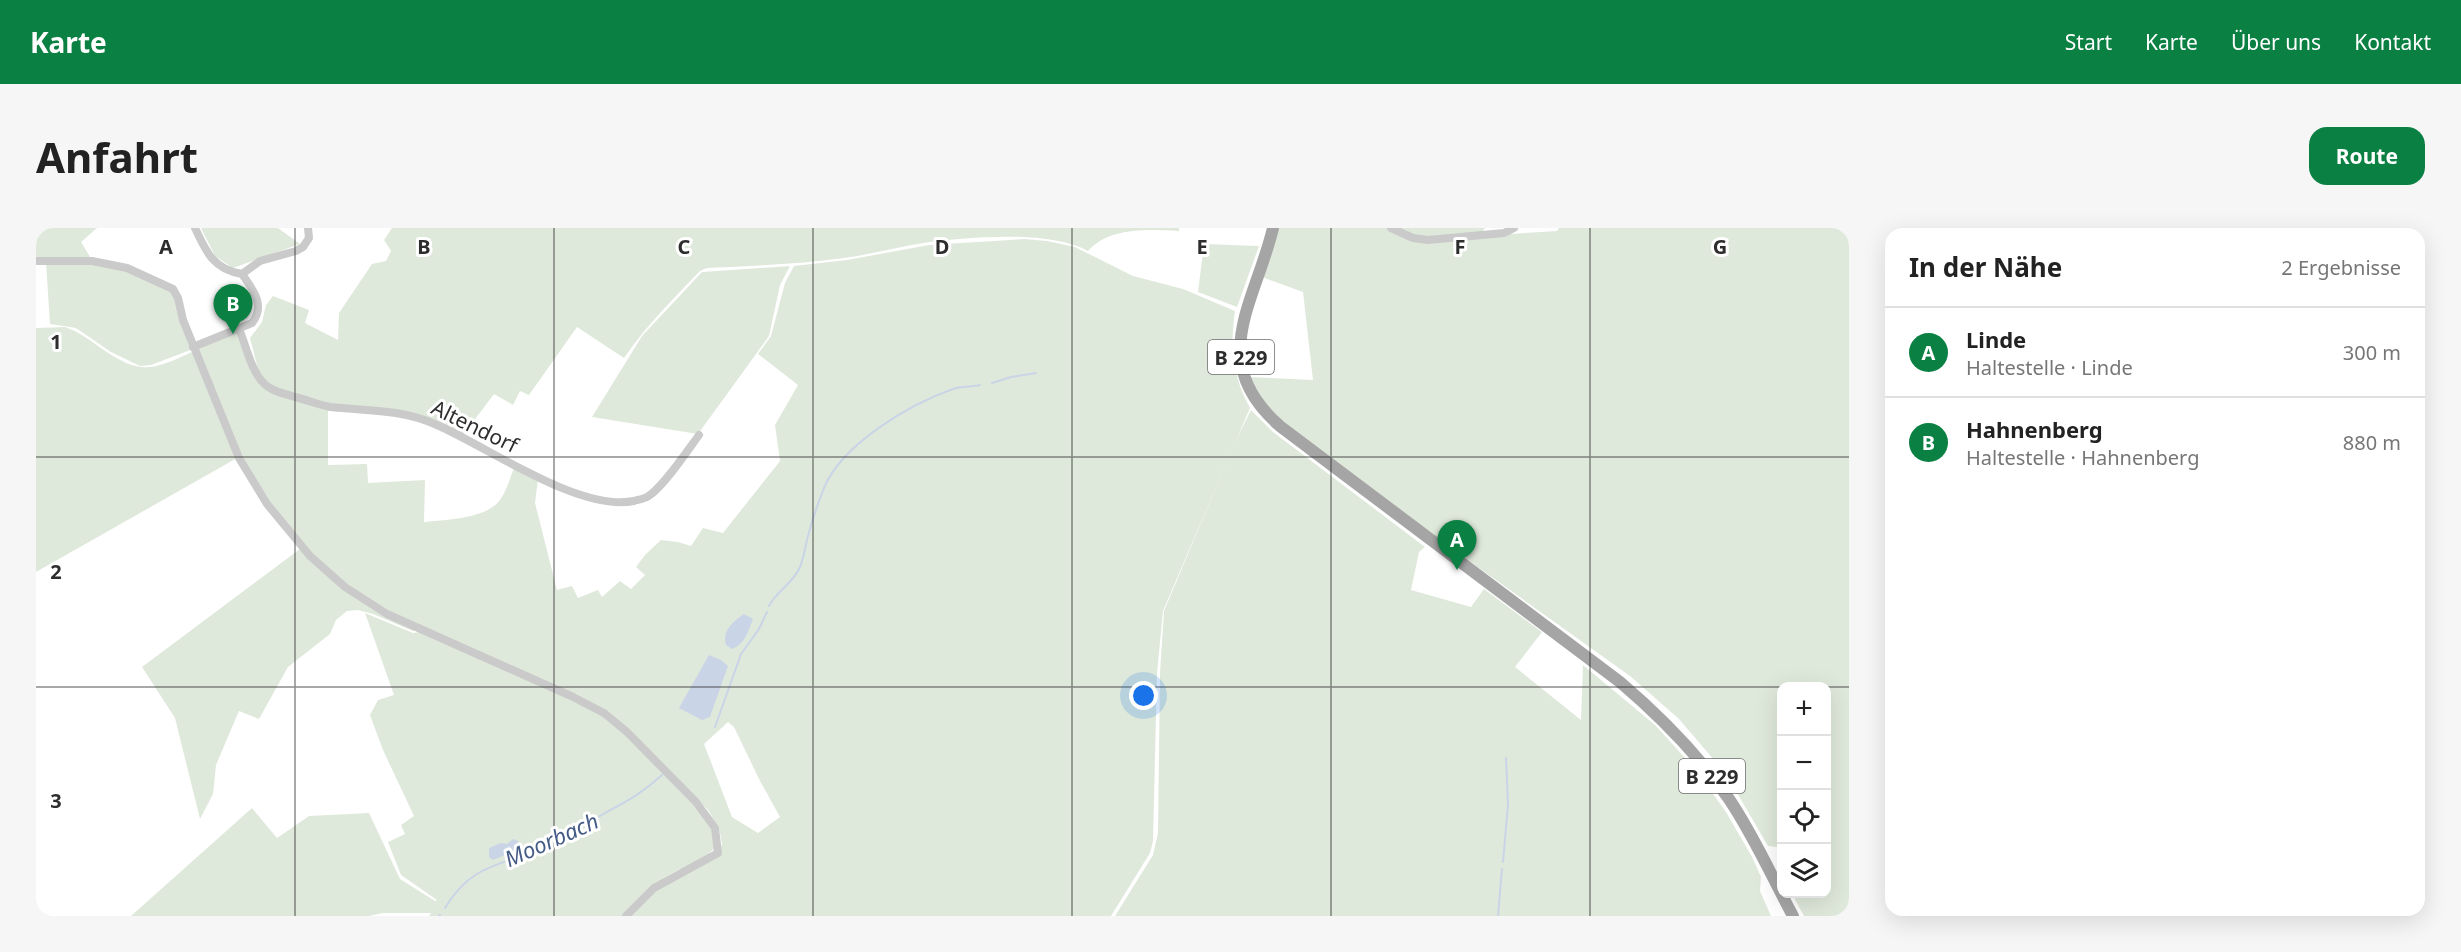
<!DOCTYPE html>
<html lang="de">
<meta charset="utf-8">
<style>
:root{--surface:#fff;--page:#f6f6f6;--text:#222;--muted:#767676;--line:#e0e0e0;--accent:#0b8043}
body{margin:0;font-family:"Noto Sans",sans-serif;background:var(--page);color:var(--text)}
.controls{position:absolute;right:18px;bottom:18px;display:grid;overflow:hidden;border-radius:12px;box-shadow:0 6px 24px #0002}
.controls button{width:54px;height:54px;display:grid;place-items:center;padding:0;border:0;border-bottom:2px solid var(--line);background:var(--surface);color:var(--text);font:30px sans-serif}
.you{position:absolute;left:1108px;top:468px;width:21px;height:21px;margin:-15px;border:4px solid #fff;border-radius:50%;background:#1a73e8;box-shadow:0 0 0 9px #1a73e833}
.badge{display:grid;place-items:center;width:39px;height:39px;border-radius:50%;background:var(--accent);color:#fff;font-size:20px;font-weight:700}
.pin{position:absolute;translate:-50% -50px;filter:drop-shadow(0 2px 3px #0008)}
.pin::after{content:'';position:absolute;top:32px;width:21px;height:18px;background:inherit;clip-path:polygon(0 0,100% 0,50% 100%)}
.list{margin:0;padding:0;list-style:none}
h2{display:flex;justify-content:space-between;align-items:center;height:78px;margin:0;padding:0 24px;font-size:26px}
h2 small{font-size:20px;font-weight:400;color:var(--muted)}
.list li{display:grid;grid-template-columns:39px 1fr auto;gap:18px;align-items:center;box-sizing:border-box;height:90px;padding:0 24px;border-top:2px solid var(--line)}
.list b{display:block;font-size:22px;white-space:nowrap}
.list p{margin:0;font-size:20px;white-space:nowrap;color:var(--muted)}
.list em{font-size:20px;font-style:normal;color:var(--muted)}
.icon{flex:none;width:33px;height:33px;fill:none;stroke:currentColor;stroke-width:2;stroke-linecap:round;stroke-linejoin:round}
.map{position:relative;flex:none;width:1813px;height:688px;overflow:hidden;border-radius:18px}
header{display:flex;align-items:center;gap:36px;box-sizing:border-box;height:84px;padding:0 30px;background:var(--accent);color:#fff}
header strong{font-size:28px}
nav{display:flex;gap:33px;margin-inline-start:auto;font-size:21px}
.intro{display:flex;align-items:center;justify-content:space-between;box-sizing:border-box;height:144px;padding:0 36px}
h1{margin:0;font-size:42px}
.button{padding:15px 27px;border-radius:18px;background:var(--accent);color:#fff;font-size:21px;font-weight:700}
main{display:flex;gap:36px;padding:0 36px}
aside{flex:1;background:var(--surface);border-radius:18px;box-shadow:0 6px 24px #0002}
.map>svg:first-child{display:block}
.green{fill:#dfe9db;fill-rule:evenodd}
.water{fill:#c9d4e7}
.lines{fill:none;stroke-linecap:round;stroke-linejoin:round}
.stream{stroke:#c9d4e7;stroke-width:2}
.street{stroke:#cacaca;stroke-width:8}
.primary{stroke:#a5a5a5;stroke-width:12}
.grid{fill:none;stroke:#2d2d2d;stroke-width:1.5;stroke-opacity:0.55}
.labels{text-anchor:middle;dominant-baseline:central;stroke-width:6;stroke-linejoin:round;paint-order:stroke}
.shield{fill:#fff;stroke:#6c6c6c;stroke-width:1.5}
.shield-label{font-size:20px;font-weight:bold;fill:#2d2d2d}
.street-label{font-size:21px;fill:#2d2d2d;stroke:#fff}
.water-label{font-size:22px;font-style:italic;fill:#435b86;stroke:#fff}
.grid-label{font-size:20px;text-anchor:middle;font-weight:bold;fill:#2d2d2d;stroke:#fff;stroke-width:6;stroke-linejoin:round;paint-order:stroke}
</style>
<header>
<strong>Karte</strong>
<nav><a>Start</a><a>Karte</a><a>Über uns</a><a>Kontakt</a></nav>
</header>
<div class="intro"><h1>Anfahrt</h1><a class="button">Route</a></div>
<main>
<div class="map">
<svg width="1813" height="688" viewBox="0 0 1813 688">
<rect width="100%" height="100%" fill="#fff"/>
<g class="green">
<polygon points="0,0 61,0 45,14 56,32 0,32"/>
<polygon points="165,0 242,0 264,16 197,40 179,28"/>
<path d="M356 0H1143V3C1110 1 1072 0 1052 23 1014 2 936 9 894 14 865 18 837 26 808 30 763 36 717 38 671 40L664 43C637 71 610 98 588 130L541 99 493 167 484 163 477 177 458 166 427 207 400 194 291 176 233 158 223 145 214 110 226 94 230 77 237 68 273 82 269 95 302 112 303 85 336 36 350 33 355 23 348 12Z"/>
<polygon points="1240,0 1351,0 1377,12 1521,3 1523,0 1813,0 1813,688 1768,688 1756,666 1790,666 1790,458 1746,458 1745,628 1741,619 1732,618 1690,546 1643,491 1594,448 1288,229 1229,178 1213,149 1277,152 1267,64 1226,49"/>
<polygon points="1359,0 1449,0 1445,5 1441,7 1379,9"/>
<path d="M988 11 1011 13 1039 19 1097 48 1147 61 1199 83C1194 119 1196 147 1214 180L1127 383 1121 445 1117 613 1114 625 1075 688H592L620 662 684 625 686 616 683 600 672 582 627 535 570 483 351 384 310 358 275 326 232 275 203 229 159 120 203 103 223 152 292 180V237L331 236 332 255 389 252 388 294C408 292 441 291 458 278 469 270 473 252 478 240L502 251 499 275 521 362 536 358 542 370 562 362 566 369 584 353 595 361 609 347 600 339 609 327 625 312 642 314 655 318 667 300 687 305 744 233 739 197 762 157 722 126 735 108 749 55 758 38 811 32 893 17ZM692 494 698 499 723 551 744 589 722 605 696 589 668 516Z"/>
<polygon points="1168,16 1223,18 1201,79 1162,64"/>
<polygon points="10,34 80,38 136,62 157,121 115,137 104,138 75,124 40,100 14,96"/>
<polygon points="754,38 744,57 733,108 662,206 556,189 606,108 666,44"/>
<path d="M29 99C41 103 51 110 62 118 104 147 113 144 158 123L201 230 0 344V100Z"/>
<polygon points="1215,182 1237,204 1389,319 1383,324 1375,362 1435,379 1448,361 1506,404 1479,439 1545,492 1547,437 1619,497 1661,543 1690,584 1716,629 1725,649 1724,663 1735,688 1079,688 1117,627 1122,605 1124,445 1128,383 1199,214"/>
<polygon points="264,321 308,360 383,402 377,403 337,386 322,382 311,383 300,392 294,406 252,439 223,491 203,483 180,537 177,566 164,591 139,490 106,439"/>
<path d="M329 385 377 405 384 404 535 469 568 488 582 499 667 586 677 604 678 621C663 635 642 640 625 652 611 661 600 675 589 688H393L395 685H347L333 688H95L216 580 241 610 273 588 333 585 364 651 399 673 401 672 365 647 352 614 369 606 365 597 378 588 347 522 334 487 342 472 358 467Z"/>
</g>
<g class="water">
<path d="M708 386 717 391C712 404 709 416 696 421L690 417C686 402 697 394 708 386Z"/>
<polygon points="673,427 685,432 692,438 674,489 666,492 643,480"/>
<polygon points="477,611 482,613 483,621 457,632 453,629 453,620 465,615 471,616"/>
</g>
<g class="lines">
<g class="stream">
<polyline points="956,155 975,149 1000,145"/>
<path d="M733 378C740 363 757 356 764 339 768 329 769 319 772 308 776 292 782 275 788 260 806 216 874 176 917 161 925 158 936 159 944 157"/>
<polyline points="679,499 705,426 723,401 731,384"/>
<polyline points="1467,634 1472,576 1470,530"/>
<path d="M409 680C435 637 462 638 504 621 522 613 540 602 557 592 584 576 601 570 626 547"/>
<polyline points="403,688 404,687"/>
<polyline points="1462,688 1466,641"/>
</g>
<g class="street">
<polyline points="1355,0 1377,10 1392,12 1468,5 1478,0"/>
<polyline points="0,33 56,33 91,40 137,61 142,70 147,92 203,230 231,276 274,328 309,359 351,386 535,468 568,485 591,504 660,574 679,600 682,625 618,660 590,688"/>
<polyline points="206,46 224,33 260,23 267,19 273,10 272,0"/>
<path d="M203 101C211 119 216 150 234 160 242 165 251 166 259 169 271 172 283 177 294 179 332 183 366 181 401 197 452 219 543 284 598 273 601 272 607 271 611 269 626 261 652 222 663 207"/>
<path d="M157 119 216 95C230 77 217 62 206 46 178 42 170 24 159 0"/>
</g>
<path class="primary" d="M1237 0C1219 76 1169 134 1245 199L1584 454C1625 489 1662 526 1693 571 1718 608 1736 649 1757 688"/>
</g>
<path class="grid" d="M259 0V688M518 0V688M777 0V688M1036 0V688M1295 0V688M1554 0V688M0 229H1813M0 459H1746M1790 459H1813"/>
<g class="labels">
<g class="shield">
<rect x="1172" y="112" width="66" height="34" rx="4.5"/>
<rect x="1643" y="531" width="66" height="34" rx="4.5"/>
</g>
<g class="shield-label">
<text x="1205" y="129">B 229</text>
<text x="1676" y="548">B 229</text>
</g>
<g class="street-label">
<text transform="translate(439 198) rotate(26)">Altendorf</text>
</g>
<g class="water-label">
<text transform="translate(515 611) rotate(-24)">Moorbach</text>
</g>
</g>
<g class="grid-label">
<text x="130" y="26">A</text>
<text x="388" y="26">B</text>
<text x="648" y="26">C</text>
<text x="906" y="26">D</text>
<text x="1166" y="26">E</text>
<text x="1424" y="26">F</text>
<text x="1684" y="26">G</text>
<text x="20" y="121">1</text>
<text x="20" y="351">2</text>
<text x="20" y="580">3</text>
</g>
</svg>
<div class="controls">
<button>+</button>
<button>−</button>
<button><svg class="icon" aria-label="locate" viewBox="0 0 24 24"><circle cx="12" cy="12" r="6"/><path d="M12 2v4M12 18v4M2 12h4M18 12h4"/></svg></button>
<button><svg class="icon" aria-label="layers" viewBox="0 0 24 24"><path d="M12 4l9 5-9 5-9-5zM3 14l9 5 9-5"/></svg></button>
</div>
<div class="you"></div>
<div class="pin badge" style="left:1421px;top:342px">A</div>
<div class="pin badge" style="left:197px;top:106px">B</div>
</div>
<aside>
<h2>In der Nähe<small>2 Ergebnisse</small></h2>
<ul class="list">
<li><span class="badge">A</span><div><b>Linde</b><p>Haltestelle · Linde</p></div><em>300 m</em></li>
<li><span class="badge">B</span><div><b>Hahnenberg</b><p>Haltestelle · Hahnenberg</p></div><em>880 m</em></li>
</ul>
</aside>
</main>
